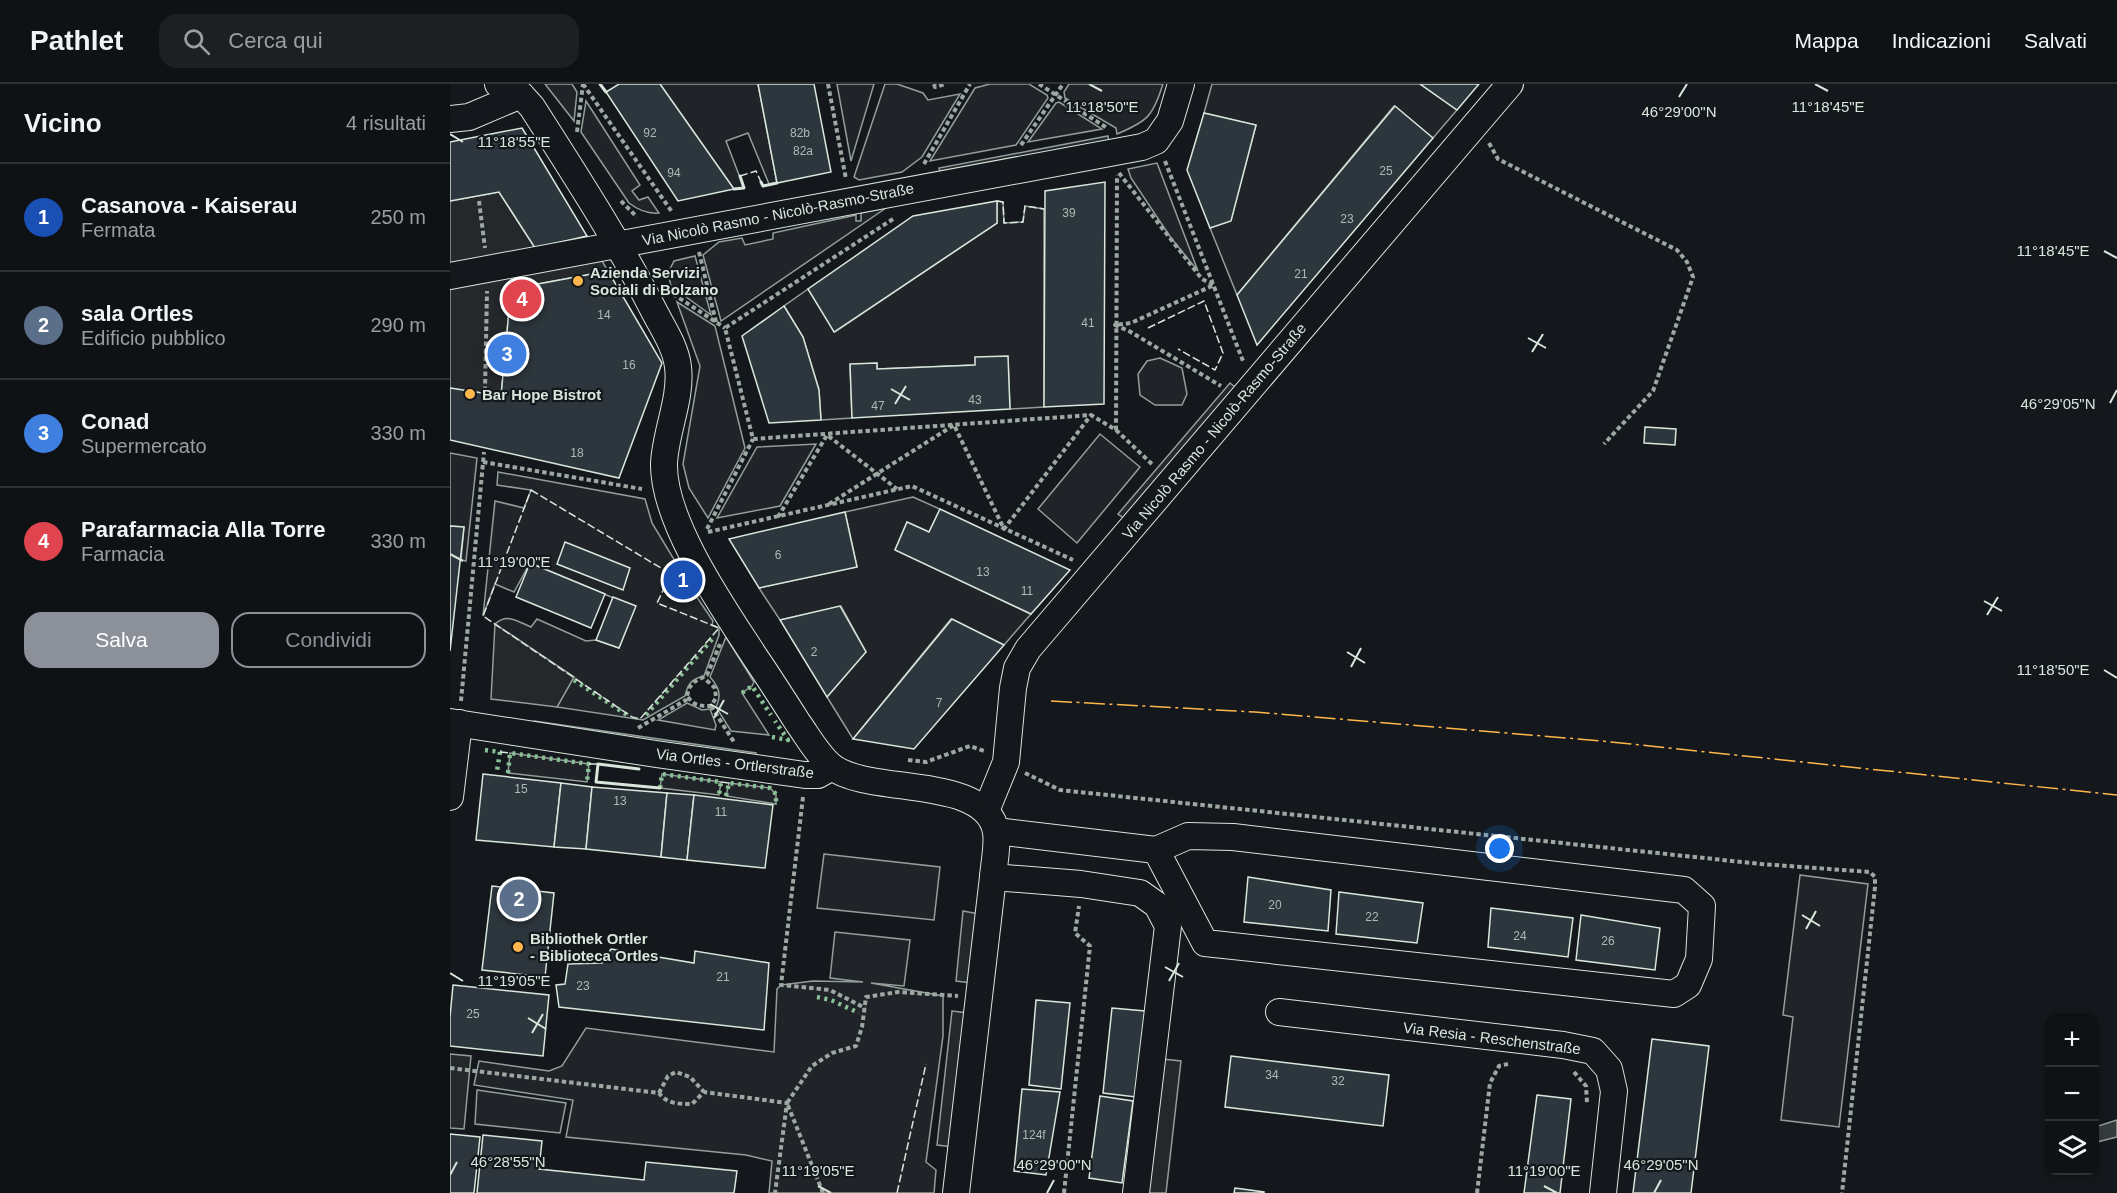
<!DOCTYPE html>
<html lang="it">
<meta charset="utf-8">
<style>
:root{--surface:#0f1215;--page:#1d2022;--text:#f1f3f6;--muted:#9b9ea0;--line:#2f3234;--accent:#8c9099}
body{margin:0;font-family:Helvetica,sans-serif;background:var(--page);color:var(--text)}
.controls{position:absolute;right:18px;bottom:18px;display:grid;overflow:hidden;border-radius:12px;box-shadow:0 3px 9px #0003}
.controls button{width:54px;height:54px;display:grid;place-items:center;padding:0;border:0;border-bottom:2px solid var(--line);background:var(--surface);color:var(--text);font:30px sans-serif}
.you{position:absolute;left:1050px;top:765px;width:21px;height:21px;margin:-15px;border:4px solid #fff;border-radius:50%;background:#1a73e8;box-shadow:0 0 0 9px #1a73e833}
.badge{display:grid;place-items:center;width:39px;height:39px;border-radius:50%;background:var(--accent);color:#fff;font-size:20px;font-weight:700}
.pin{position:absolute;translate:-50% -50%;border:3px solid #fff;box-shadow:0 2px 6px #0006}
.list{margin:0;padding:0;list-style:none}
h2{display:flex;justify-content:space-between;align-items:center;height:78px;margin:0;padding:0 24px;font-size:26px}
h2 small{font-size:20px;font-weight:400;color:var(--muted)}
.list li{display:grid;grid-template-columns:39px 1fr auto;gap:18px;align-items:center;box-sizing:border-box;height:108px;padding:0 24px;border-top:2px solid var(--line)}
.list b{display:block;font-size:22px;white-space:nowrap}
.list p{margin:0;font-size:20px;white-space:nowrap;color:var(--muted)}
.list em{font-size:20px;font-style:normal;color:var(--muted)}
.actions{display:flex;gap:12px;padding:18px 24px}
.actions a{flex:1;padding:14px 0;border:2px solid var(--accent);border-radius:18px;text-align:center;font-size:21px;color:var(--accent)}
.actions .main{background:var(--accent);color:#fff}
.icon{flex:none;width:33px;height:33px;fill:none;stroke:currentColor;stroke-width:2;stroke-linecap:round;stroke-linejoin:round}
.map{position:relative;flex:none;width:1667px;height:1109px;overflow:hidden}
header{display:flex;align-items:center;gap:36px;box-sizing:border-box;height:84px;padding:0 30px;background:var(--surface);border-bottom:2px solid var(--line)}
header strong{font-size:28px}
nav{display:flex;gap:33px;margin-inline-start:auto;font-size:21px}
.search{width:420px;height:54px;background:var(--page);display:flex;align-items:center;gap:15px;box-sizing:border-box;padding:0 21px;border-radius:18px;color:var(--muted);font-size:22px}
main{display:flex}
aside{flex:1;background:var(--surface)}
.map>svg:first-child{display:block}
.green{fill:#202428;stroke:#939e99;stroke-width:1.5}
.parking{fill:#24282b;stroke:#939e99;stroke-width:1.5}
.water{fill:#363b3e;stroke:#939e99;stroke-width:1.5}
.building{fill:#2c363c;stroke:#d8e6dc;stroke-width:1.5}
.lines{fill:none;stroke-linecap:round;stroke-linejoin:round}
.minor-casing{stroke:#d8e6dc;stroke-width:28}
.path{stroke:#9da8a2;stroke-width:4;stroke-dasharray:4.5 3;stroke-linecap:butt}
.minor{stroke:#14181c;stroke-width:26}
.hedge{stroke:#8ac095;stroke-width:4.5;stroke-dasharray:3 4.5;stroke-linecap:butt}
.fence{stroke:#d8e6dc;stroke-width:1.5;stroke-dasharray:8 3;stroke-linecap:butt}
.wall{stroke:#d8e6dc;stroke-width:3}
.power{stroke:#ffb74d;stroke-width:1.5;stroke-dasharray:21 4.5 3 4.5;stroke-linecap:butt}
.ticks{fill:none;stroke:#d8e6dc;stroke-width:2}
.poi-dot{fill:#ffb74d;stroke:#14181c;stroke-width:2}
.labels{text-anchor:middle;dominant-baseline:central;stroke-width:4.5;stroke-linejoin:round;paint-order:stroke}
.number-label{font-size:12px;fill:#adbab4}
.street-label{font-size:15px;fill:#d8e6dc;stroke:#14181c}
.poi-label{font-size:15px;font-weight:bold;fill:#d8e6dc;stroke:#14181c;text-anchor:start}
.ticks-label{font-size:15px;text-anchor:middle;fill:#d8e6dc;stroke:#14181c;stroke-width:4.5;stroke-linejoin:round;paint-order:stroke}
</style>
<header>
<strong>Pathlet</strong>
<div class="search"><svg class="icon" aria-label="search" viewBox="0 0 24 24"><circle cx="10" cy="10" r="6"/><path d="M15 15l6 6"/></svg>Cerca qui</div>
<nav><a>Mappa</a><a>Indicazioni</a><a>Salvati</a></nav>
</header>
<main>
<aside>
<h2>Vicino<small>4 risultati</small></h2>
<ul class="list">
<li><span class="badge" style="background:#1a4fb4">1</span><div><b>Casanova - Kaiserau</b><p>Fermata</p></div><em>250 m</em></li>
<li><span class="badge" style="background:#5c6f8a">2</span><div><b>sala Ortles</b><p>Edificio pubblico</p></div><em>290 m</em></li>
<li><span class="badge" style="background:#3f7fe0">3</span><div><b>Conad</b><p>Supermercato</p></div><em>330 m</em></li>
<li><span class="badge" style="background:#e0444e">4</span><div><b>Parafarmacia Alla Torre</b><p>Farmacia</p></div><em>330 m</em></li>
</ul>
<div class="actions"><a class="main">Salva</a><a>Condividi</a></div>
</aside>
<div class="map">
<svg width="1667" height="1109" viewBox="0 0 1667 1109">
<rect width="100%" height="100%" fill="#14181c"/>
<g class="green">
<polygon points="95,0 122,0 127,8 124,37"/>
<polygon points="210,0 308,0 327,99 319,100 298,49 276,57 294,104 284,105"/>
<polygon points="387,0 424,0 401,77"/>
<polygon points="435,0 447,0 473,9 478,16 510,10 472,73 452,88 409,96 404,93"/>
<polygon points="540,0 579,0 597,11 598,14 566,61 480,77 525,4"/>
<path d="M619 0H713C703 32 698 37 667 50L666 44 615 14 614 8Z"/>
<polygon points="762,0 970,0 1007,26 983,54 944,22 787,211 760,144 781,136 806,41 754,29"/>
<path d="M136 17 190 101 182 107 189 116 198 113 209 129C197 130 188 126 179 119L131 48Z"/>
<polygon points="609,18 652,45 578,58 606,19"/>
<polygon points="707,79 748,187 721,154 681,94 678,85"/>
<polygon points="547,117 553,118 554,139 573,138 575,122 594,125 594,323 560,325 558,273 525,281 427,285 427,279 400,281 402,334 371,336 369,306 353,253 334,222 358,205 385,248 547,139"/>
<polygon points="436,124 271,237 253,171 269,158 292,154 295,161 323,155 323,149 406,131 406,137 411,137 411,129"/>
<polygon points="245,172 261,231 221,202 218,189 224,177"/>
<polygon points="227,218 265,242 295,364 258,434 239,404 233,380 250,282"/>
<polygon points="710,274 732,284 737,310 732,321 705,321 690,311 688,290 697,277"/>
<polygon points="650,350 690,383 627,459 588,425"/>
<polygon points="366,360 330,422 267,434 307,363"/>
<polygon points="0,369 27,374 16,477 11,476 14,443 0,442"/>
<path d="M48 388 195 415 202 439 231 487 224 492 235 505 240 503 263 537 262 541 269 544V551L254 592C242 595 238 599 235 612L193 636 107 623 124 593 45 540C57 529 67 537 81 543L87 535 136 557 146 556 169 564 185 523 80 479 64 508 45 500 33 532 45 417 74 424 81 406 47 401Z"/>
<polygon points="463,413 490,425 479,448 457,438 445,466 581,530 554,561 501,535 403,655 377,613 416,568 391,522 330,536 309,504 407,483 395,428"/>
<path d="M276 553 304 598 302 602 292 609 319 651 281 647 266 623C272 611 269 603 260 593Z"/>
<polygon points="237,619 252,626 260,625 266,641 265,646 208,636"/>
<polygon points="60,669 139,680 137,698 58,689"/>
<polygon points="212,690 271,698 269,711 210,704"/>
<polygon points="279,699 320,704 326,710 326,720 276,712"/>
<polygon points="374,770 490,783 484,836 367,824"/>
<polygon points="1350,791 1418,800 1389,1043 1331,1036 1343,933 1333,931"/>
<polygon points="385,848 460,856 454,902 421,899 493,912 493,952 476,1078 486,1086 484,1109 319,1109 322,1077 296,1071 116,1053 123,1016 24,1001 29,977 99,987 112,982 136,944 324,968 327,905 331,901 363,897 413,898 380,894"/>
<polygon points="27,1006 116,1019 110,1049 25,1040"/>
</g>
<g class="parking">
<polygon points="658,52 659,59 491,91 489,84"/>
<polygon points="49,108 85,164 137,152 158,187 61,205 51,312 0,304 0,117"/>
<polygon points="780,299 786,304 675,435 668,430"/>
<polygon points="45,540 124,593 107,623 41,615"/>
<polygon points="84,637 306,669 305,677 83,644"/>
<polygon points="513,827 530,830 522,899 506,897"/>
<polygon points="502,927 518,929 503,1063 487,1061"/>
<polygon points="0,970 21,972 14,1045 0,1044"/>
<polygon points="712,975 731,977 716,1109 697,1109"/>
</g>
<polygon class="water" points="1667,1036 1667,1053 1647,1058 1645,1051 1645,1043"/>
<g class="building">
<polygon points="169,0 210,0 284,105 228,117 156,8"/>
<polygon points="308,0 364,0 381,88 327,99"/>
<polygon points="970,0 1029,0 1007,26"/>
<polygon points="945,22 983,54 807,261 787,211"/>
<polygon points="754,29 806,41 781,137 760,144 737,86"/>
<polygon points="72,44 137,152 85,164 49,108 0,117 0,58"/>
<polygon points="655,98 654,320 594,323 595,107"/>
<polygon points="547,117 547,139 384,248 358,205 463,132"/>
<polygon points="158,187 212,279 169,394 0,356 0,304 51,312 61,205"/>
<polygon points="334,222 353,253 369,306 371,336 319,339 292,252"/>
<polygon points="558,272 560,325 402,334 400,280 427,279 427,285 525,281 525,273"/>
<polygon points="1195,343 1226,345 1225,361 1194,359"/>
<polygon points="490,425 620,486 581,530 445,466 457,438 479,448"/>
<polygon points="395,428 407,483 309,504 279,455"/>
<polygon points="0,442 14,443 0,567"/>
<polygon points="115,458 180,484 173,506 107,480"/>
<polygon points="80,479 155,510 141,544 66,513"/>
<polygon points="163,513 186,522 169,564 146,556"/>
<polygon points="390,522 416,568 377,613 330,536"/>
<polygon points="502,535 554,561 464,665 403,655"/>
<polygon points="33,690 111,699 104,763 26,756"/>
<polygon points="111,699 142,703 136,765 104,763"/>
<polygon points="142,703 217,709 211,773 136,765"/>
<polygon points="217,709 244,711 237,776 211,773"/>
<polygon points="244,711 323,721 315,784 237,776"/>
<polygon points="798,793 881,806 878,847 794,838"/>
<polygon points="42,802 104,809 95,893 32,886"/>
<polygon points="889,808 973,819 967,859 886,850"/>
<polygon points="1041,824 1123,834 1118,873 1038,863"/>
<polygon points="1131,831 1210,844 1205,886 1126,876"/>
<polygon points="161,865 244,879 245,867 319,879 314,946 109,923 106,901 115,900 118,880 152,879"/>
<polygon points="3,901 99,911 93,972 0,962 0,933"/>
<polygon points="586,916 620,919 611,1005 579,1001"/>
<polygon points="662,924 695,927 686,1013 653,1009"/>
<polygon points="1202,955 1259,962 1241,1109 1183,1109"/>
<polygon points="781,972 939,991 933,1042 775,1023"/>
<polygon points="572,1005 610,1008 596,1091 564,1087"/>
<polygon points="1087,1011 1121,1015 1110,1109 1074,1109"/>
<polygon points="650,1012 683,1017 672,1099 639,1094"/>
<polygon points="0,1050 30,1053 24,1109 0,1109"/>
<polygon points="33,1051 92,1057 89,1085 194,1096 196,1078 287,1087 284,1109 27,1109"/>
<polygon points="785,1104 814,1108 814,1109 784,1109"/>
</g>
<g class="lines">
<defs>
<g id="minor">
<path d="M48 0 71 11 82 23C124 89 167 155 203 225 212 243 226 263 228 283 232 314 215 349 214 380 213 438 274 525 305 573 320 595 334 617 348 639 358 653 368 671 381 682 417 712 537 690 546 748 548 762 544 779 543 793L506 1109"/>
<polyline points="0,35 19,33 71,11"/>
<polyline points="0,192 692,63 706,57 720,37 731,0"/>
<polyline points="0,638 206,670 355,691 368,691 382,683"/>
<polyline points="0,713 9,639"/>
<polyline points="536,727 556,678 563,604 567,584 578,565 1060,0"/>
<polyline points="546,747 706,766 738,752 783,753 1234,806 1252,822 1249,875 1238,901 1224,910 755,859 706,766"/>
<polyline points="543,793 631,800 690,809 707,821 718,842 686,1109"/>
<polyline points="829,928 1113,961 1143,967 1159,985 1164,1007 1153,1109"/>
</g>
</defs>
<use href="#minor" class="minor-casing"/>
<g class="path">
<polyline points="133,0 222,128"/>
<polyline points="378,0 396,95"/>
<polyline points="484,0 485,3 496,0"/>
<polyline points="589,0 657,44"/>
<polyline points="127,48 133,0"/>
<polyline points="1039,59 1048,75 1227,166 1237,178 1243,193 1203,307 1154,360"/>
<polyline points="571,61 613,0"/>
<polyline points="715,77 793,277"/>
<polyline points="474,80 520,0"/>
<polyline points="669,89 752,195 764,201 681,239 665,241 679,247 771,302"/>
<polyline points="29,117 35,164"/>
<polyline points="171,117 187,133"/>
<polyline points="443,135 275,244 303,355 641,331 666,346 667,91"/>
<polyline points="249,168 266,238"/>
<polyline points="223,210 275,244"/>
<polyline points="35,307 37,207"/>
<polyline points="666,346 704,382"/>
<polyline points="33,378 192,405"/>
<polyline points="379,420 504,341 554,445 641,331"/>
<polyline points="328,433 377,351 447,405"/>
<polyline points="257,445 303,355"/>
<polyline points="258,448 462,402 623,476"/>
<path d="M238 613C244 622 250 622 261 622L266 614 265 604 254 594"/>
<polyline points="11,617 34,368"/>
<polyline points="261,622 284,658"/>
<polyline points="188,644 236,616 239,604 244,598 257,591 270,560"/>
<polyline points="458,676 476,678 520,662 534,667"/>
<polyline points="575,689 610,706 1311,780 1420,788 1425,793 1425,803 1392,1109"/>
<polyline points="353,713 331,901 380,906 415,924"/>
<path d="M0 984 209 1009C217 1020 229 1020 242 1020L254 1008 337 1019 325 1109"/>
<polyline points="1124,988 1136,1002 1137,1019"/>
<polyline points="209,1009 218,992 226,988 240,993 254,1008"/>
<polyline points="373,1109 337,1019 362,982 382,969 406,962 412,943 416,913 448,908 508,912"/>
<polyline points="614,1109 640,862 625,849 629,822"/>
<polyline points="1027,1109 1040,999 1049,982 1058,980"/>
</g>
<use href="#minor" class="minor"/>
<g class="hedge">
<polyline points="124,596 177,631"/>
<polyline points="292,609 302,602 321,631"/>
<polyline points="196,631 264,553"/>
<polyline points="322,653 338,656 325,637"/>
<polyline points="35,666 50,668 47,687"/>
<polyline points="58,689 60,669 139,680 137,698"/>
<polyline points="210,704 212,690 271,698 269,711"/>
<polyline points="276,712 279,699 320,704 326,710 326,720"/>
<polyline points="367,913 381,916 409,929"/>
</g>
<g class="fence">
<polyline points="290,92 306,87 311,98"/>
<polyline points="547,117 553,118 554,139 573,138 575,122 594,125"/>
<polyline points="698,244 754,217 773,269 765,286 728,265"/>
<polygon points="81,406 221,490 207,519 269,544 190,635 182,633 33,532"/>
<polyline points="50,668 60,669"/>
<polyline points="139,680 148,680"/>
<polyline points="271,698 279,699"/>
<polyline points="447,1109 476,980"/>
</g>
<g class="wall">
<polyline points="150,0 156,8"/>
<polyline points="311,98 313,102 327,99"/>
<polyline points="284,105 294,104 290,92"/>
<polyline points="189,685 148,680 146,698 210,704"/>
</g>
<polyline class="power" points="601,617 805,628 1152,657 1667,711"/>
</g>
<path class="ticks" d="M639 0 652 7M1365 0 1378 7M1229 13 1237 0M0 50 13 58M1654 167 1667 174M1078 254 1096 264M1082 268 1093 250M441 305 460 316M1660 319 1667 306M445 320 456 302M0 470 13 477M1534 517 1552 527M1537 531 1548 513M897 568 915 579M901 583 911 564M1654 586 1667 594M260 620 278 630M264 634 274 616M1352 831 1370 842M1356 845 1366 827M715 883 733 893M0 889 13 897M719 897 729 879M78 934 96 945M82 949 93 930M0 1091 7 1078M368 1102 381 1109M1094 1102 1107 1109M597 1109 604 1096M1204 1109 1211 1096"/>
<g class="poi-dot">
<circle cx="128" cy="197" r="6"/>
<circle cx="20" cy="310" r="6"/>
<circle cx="68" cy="863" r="6"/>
</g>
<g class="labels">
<g class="number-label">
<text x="200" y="49">92</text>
<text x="350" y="49">82b</text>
<text x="353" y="67">82a</text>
<text x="936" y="87">25</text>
<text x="224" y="89">94</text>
<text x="619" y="129">39</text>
<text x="897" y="135">23</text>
<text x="851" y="190">21</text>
<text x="154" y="231">14</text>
<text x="638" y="239">41</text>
<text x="179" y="281">16</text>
<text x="525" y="316">43</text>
<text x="428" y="322">47</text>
<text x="127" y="369">18</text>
<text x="328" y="471">6</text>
<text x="533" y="488">13</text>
<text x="577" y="507">11</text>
<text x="364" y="568">2</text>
<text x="489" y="619">7</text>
<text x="71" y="705">15</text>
<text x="170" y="717">13</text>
<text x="271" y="728">11</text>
<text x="825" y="821">20</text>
<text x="922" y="833">22</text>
<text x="1070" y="852">24</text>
<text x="1158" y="857">26</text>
<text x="273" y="893">21</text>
<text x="133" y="902">23</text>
<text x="23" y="930">25</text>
<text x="822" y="991">34</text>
<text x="888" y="997">32</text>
<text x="584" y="1051">124f</text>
</g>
<g class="street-label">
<text transform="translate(328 130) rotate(-11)">Via Nicolò Rasmo - Nicolò-Rasmo-Straße</text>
<text transform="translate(764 347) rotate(-50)">Via Nicolò Rasmo - Nicolò-Rasmo-Straße</text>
<text transform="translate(285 679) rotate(7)">Via Ortles - Ortlerstraße</text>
<text transform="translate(1042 954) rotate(7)">Via Resia - Reschenstraße</text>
</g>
<g class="poi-label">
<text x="140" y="188">Azienda Servizi<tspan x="140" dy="17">Sociali di Bolzano</tspan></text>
<text x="32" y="310">Bar Hope Bistrot</text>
<text x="80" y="854">Bibliothek Ortler<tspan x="80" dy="17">- Biblioteca Ortles</tspan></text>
</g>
</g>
<g class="ticks-label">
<text x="652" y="28">11°18'50"E</text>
<text x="1378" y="28">11°18'45"E</text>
<text x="1229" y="33">46°29'00"N</text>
<text x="64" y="63">11°18'55"E</text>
<text x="1603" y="172">11°18'45"E</text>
<text x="1608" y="325">46°29'05"N</text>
<text x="64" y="483">11°19'00"E</text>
<text x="1603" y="591">11°18'50"E</text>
<text x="64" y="902">11°19'05"E</text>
<text x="58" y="1083">46°28'55"N</text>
<text x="604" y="1086">46°29'00"N</text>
<text x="1211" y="1086">46°29'05"N</text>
<text x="368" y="1092">11°19'05"E</text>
<text x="1094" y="1092">11°19'00"E</text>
</g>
</svg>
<div class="controls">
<button>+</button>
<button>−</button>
<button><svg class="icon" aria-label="layers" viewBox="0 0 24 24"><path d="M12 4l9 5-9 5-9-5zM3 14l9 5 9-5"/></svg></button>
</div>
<div class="you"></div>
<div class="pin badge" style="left:233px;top:496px;background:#1a4fb4">1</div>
<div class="pin badge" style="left:69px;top:815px;background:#5c6f8a">2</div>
<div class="pin badge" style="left:57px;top:270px;background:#3f7fe0">3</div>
<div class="pin badge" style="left:72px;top:215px;background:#e0444e">4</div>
</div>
</main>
